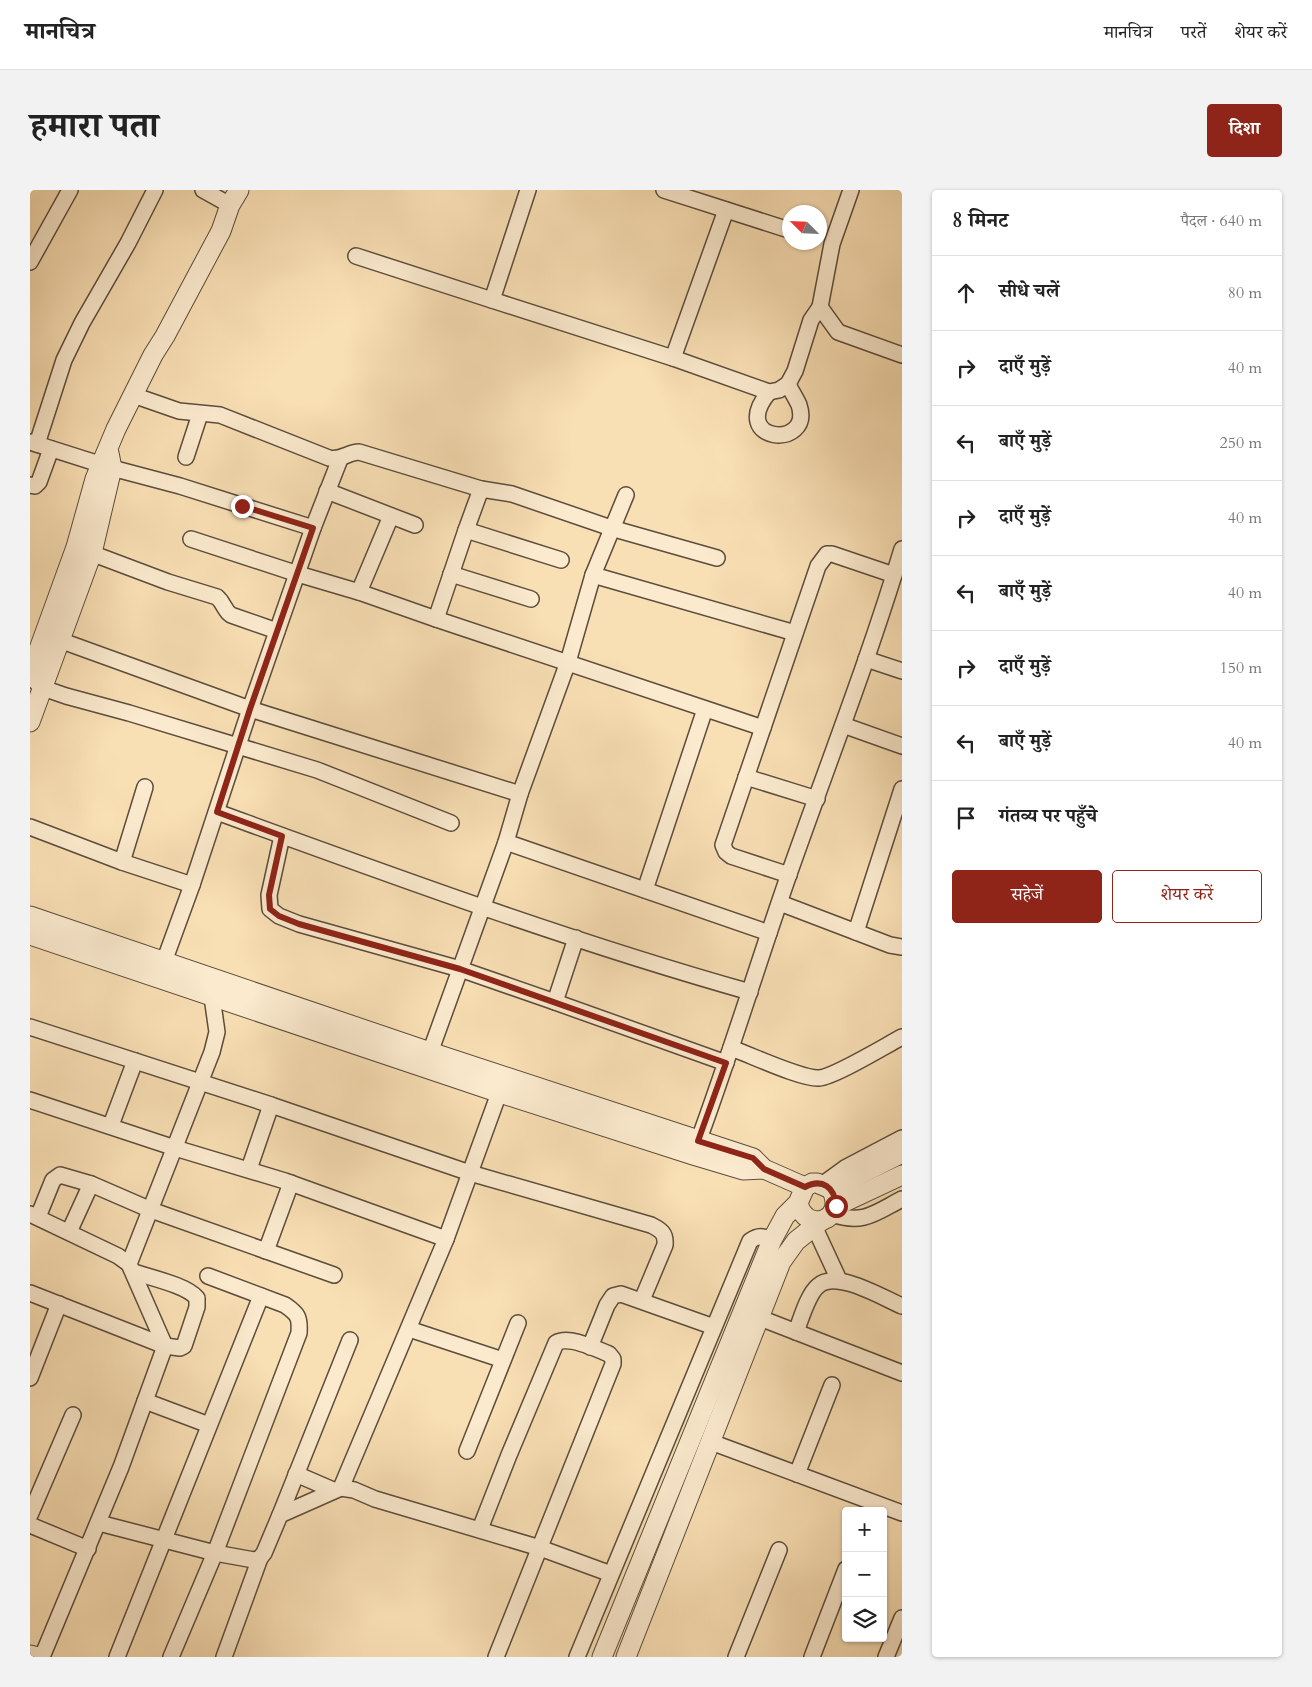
<!DOCTYPE html>
<html lang="hi">
<meta charset="utf-8">
<style>
:root{--surface:#fff;--page:#f2f2f2;--text:#222;--muted:#767676;--line:#e0e0e0;--accent:#8f2418}
body{margin:0;font-family:Cardo,"Noto Serif Devanagari",serif;background:var(--page);color:var(--text)}
.controls{position:absolute;right:15px;bottom:15px;display:grid;overflow:hidden;border-radius:5px;box-shadow:0 1px 4px #0004}
.controls button{width:45px;height:45px;display:grid;place-items:center;padding:0;border:0;border-bottom:1px solid var(--line);background:var(--surface);color:var(--text);font:25px sans-serif}
.compass{position:absolute;left:752px;top:15px;width:45px;height:45px;border-radius:50%;background:var(--surface);box-shadow:0 1px 4px #0004;rotate:294deg}
.stop{position:absolute;width:15px;height:15px;margin:-11px;border:4px solid #8f2418;border-radius:50%;background:#fff}
.stop.end{background:#8f2418;border-color:#fff;box-shadow:0 1px 5px #0008}
.list{margin:0;padding:0;list-style:none}
h2{display:flex;justify-content:space-between;align-items:center;height:65px;margin:0;padding:0 20px;font-size:21px}
h2 small{font-size:16px;font-weight:400;color:var(--muted)}
.list li{display:grid;grid-template-columns:32px 1fr auto;gap:15px;align-items:center;box-sizing:border-box;height:75px;padding:0 20px;border-top:1px solid var(--line)}
.list b{display:block;font-size:19px;white-space:nowrap}
.list em{font-size:16px;font-style:normal;color:var(--muted)}
.actions{display:flex;gap:10px;padding:15px 20px}
.actions a{flex:1;padding:11px 0;border:1px solid var(--accent);border-radius:5px;text-align:center;font-size:18px;color:var(--accent)}
.actions .main{background:var(--accent);color:#fff}
.icon{flex:none;width:28px;height:28px;fill:none;stroke:currentColor;stroke-width:2;stroke-linecap:round;stroke-linejoin:round}
.map{position:relative;flex:none;width:872px;height:1467px;overflow:hidden;border-radius:5px}
header{display:flex;align-items:center;gap:30px;box-sizing:border-box;height:70px;padding:0 25px;background:var(--surface);border-bottom:1px solid var(--line)}
header strong{font-size:24px}
nav{display:flex;gap:28px;margin-inline-start:auto;font-size:18px}
.intro{display:flex;align-items:center;justify-content:space-between;box-sizing:border-box;height:120px;padding:0 30px}
h1{margin:0;font-size:35px}
.button{padding:12px 22px;border-radius:5px;background:var(--accent);color:#fff;font-size:18px;font-weight:700}
main{display:flex;gap:30px;padding:0 30px}
aside{flex:1;background:var(--surface);border-radius:5px;box-shadow:0 1px 4px #0004}
.map>svg:first-child{display:block}
.lines{fill:none;stroke-linecap:round;stroke-linejoin:round}
.minor-casing{stroke:#5c4c3c;stroke-width:18}
.tertiary-casing{stroke:#5c4c3c;stroke-width:21}
.minor{stroke:#fbeace;stroke-width:15}
.tertiary{stroke:#fbeace;stroke-width:19}
.route{stroke:#8f2418;stroke-width:6}
</style>
<header>
<strong>मानचित्र</strong>
<nav><a>मानचित्र</a><a>परतें</a><a>शेयर करें</a></nav>
</header>
<div class="intro"><h1>हमारा पता</h1><a class="button">दिशा</a></div>
<main>
<div class="map">
<svg width="872" height="1467" viewBox="0 0 872 1467">
<rect width="100%" height="100%" fill="#f9dfb4"/>
<filter id="stains"><feTurbulence type="fractalNoise" baseFrequency=".004" numOctaves="4"/><feColorMatrix values="0 0 0 0 .2 0 0 0 0 .09 0 0 0 0 .02 0 0 0 .5 -.17"/></filter>
<radialGradient id="worn" r=".72"><stop offset=".6" stop-color="#630" stop-opacity="0"/><stop offset="1" stop-color="#630" stop-opacity=".3"/></radialGradient>
<g class="lines">
<defs>
<g id="minor">
<polyline points="173,0 200,15"/>
<polyline points="498,0 462,110 643,168"/>
<polyline points="634,0 759,40"/>
<polyline points="821,0 802,54 790,117 808,142 872,165"/>
<polyline points="696,20 643,168 739,202 749,200 758,194 765,181 781,130 790,117"/>
<polyline points="326,66 462,110"/>
<polyline points="0,72 40,0"/>
<path d="M739 202C697 253 784 260 769 215 766 208 761 201 758 194"/>
<path d="M103 205 149 221 190 225 299 268C311 271 318 262 329 262L451 299 482 304 581 338 687 368"/>
<polyline points="0,252 82,278 150,296 283,338 220,519 162,695 131,780"/>
<polyline points="7,254 34,170 52,133 98,53 125,0"/>
<polyline points="156,267 170,224"/>
<polyline points="0,295 5,296 9,292 21,259"/>
<polyline points="297,301 385,335"/>
<polyline points="283,338 310,269"/>
<polyline points="436,340 531,370"/>
<polyline points="161,349 268,384 329,402 361,326"/>
<path d="M53 360 138 392 187 407C194 413 194 420 201 425L247 441"/>
<polyline points="421,384 501,409"/>
<polyline points="563,385 765,443"/>
<polyline points="329,402 406,429 733,538"/>
<polyline points="406,429 436,340 451,299"/>
<polyline points="21,447 220,519 490,604"/>
<polyline points="836,469 872,481"/>
<polyline points="5,491 13,498 36,506 99,523 287,580 421,633"/>
<polyline points="813,535 872,556"/>
<polyline points="716,587 787,609"/>
<path d="M187 622C363 686 539 751 720 802"/>
<polyline points="0,637 92,672 162,695"/>
<polyline points="252,646 239,705 240,719 249,726 269,734 430,779 525,812"/>
<polyline points="476,652 739,743"/>
<polyline points="92,672 115,597"/>
<polyline points="759,685 701,666 696,662 693,655 784,388 788,376 797,364 802,364 864,385"/>
<polyline points="615,700 675,519"/>
<polyline points="750,713 860,755 872,757"/>
<polyline points="826,742 872,599"/>
<polyline points="546,748 525,812 696,873"/>
<polyline points="0,837 241,915"/>
<path d="M701 858C721 865 771 889 789 888 804 887 855 856 872 847"/>
<polyline points="397,871 476,652 490,604 538,472 563,385 596,305"/>
<polyline points="0,910 145,958 255,991 416,1049"/>
<polyline points="81,935 105,871"/>
<path d="M665 960C699 869 727 776 759 684 797 576 839 469 872 359"/>
<path d="M219 979 241 915 440 983 621 1035C631 1040 636 1043 635 1055L612 1110"/>
<polyline points="793,994 815,978 872,948"/>
<polyline points="0,1024 88,1066 99,1074"/>
<path d="M802 1024C833 1035 845 1023 872 1009"/>
<polyline points="8,1027 23,990 30,985 61,994 121,1020 304,1085"/>
<polyline points="784,1036 809,1090"/>
<polyline points="39,1042 61,994"/>
<polyline points="236,1061 261,993"/>
<path d="M0 1103 135 1156 150 1158 154 1156 167 1117V1108C156 1095 121 1088 104 1082"/>
<polyline points="730,1128 872,1183"/>
<polyline points="379,1139 473,1170"/>
<path d="M766 1142C771 1129 778 1104 788 1096 806 1079 853 1108 872 1116"/>
<polyline points="560,1157 577,1115 583,1106 591,1104 684,1137"/>
<polyline points="0,1188 29,1114"/>
<polyline points="115,1211 179,1235"/>
<polyline points="681,1252 872,1323"/>
<polyline points="437,1261 488,1133"/>
<polyline points="266,1284 303,1300"/>
<polyline points="767,1284 802,1195"/>
<polyline points="311,1298 324,1300 345,1309 510,1358 581,1384"/>
<polyline points="0,1325 43,1225"/>
<polyline points="250,1325 320,1150"/>
<polyline points="69,1333 185,1363 224,1370 230,1368 234,1363 250,1325 311,1298 416,1049 473,892"/>
<polyline points="0,1335 58,1359"/>
<path d="M450 1339 479 1265 526 1153C539 1145 566 1159 579 1164L583 1169V1174L466 1467"/>
<polyline points="12,1467 91,1277 135,1156 99,1074 182,862 187,842 182,807"/>
<polyline points="87,1467 231,1106"/>
<path d="M141 1467 185 1363 269 1143C270 1127 268 1124 255 1115L178 1086"/>
<polyline points="194,1467 230,1368"/>
<path d="M547 1467 720 1051C728 1045 733 1046 742 1050"/>
<polyline points="706,1467 749,1360"/>
<polyline points="782,1467 816,1379"/>
<polyline points="856,1467 872,1428"/>
</g>
<g id="tertiary">
<polyline points="0,484 46,357 65,289 86,239 123,165 135,146 191,41 200,15 209,0"/>
<polyline points="0,532 62,363 82,278 79,263"/>
<polyline points="0,726 400,862 723,968 734,979 775,997"/>
<polyline points="0,745 470,903 663,965 713,980 734,979"/>
<polyline points="801,999 872,963"/>
<polyline points="806,1016 872,985"/>
<polyline points="0,1465 8,1467"/>
<path d="M572 1467 742 1050 755 1026 768 1013 775 997 782 993H787L801 999C818 1030 776 1045 768 1013"/>
<polyline points="596,1467 751,1072 766,1051 791,1031"/>
</g>
</defs>
<use href="#minor" class="minor-casing"/>
<use href="#tertiary" class="tertiary-casing"/>
<use href="#minor" class="minor"/>
<use href="#tertiary" class="tertiary"/>
</g>
<g class="lines">
<path class="route" d="M212 316 283 338 220 519 187 622 252 646 239 705 240 719 249 726 269 734 430 779 696 873 668 951 723 968 734 979 775 997C792 988 805 997 806 1016"/>
</g>
<rect width="100%" height="100%" filter="url(#stains)"/>
<rect width="100%" height="100%" fill="url(#worn)"/>
</svg>
<div class="controls">
<button>+</button>
<button>−</button>
<button><svg class="icon" aria-label="layers" viewBox="0 0 24 24"><path d="M12 4l9 5-9 5-9-5zM3 14l9 5 9-5"/></svg></button>
</div>
<svg class="compass" viewBox="-18 -18 36 36"><path d="M0-13l5 13h-10z" fill="#e53935"/><path d="M0 13l5-13h-10z" fill="#767676"/></svg>
<div class="stop" style="left:806px;top:1016px"></div>
<div class="stop end" style="left:212px;top:316px"></div>
</div>
<aside>
<h2>8 मिनट<small>पैदल · 640 m</small></h2>
<ul class="list">
<li><svg class="icon" aria-label="ahead" viewBox="0 0 24 24"><path d="M12 20V5M6 11l6-6 6 6"/></svg><div><b>सीधे चलें</b></div><em>80 m</em></li>
<li><svg class="icon" aria-label="right" viewBox="0 0 24 24"><path d="M7 20v-9h11M14 6l5 5-5 5"/></svg><div><b>दाएँ मुड़ें</b></div><em>40 m</em></li>
<li><svg class="icon" aria-label="left" viewBox="0 0 24 24"><path d="M17 20v-9H6M10 6l-5 5 5 5"/></svg><div><b>बाएँ मुड़ें</b></div><em>250 m</em></li>
<li><svg class="icon" aria-label="right" viewBox="0 0 24 24"><path d="M7 20v-9h11M14 6l5 5-5 5"/></svg><div><b>दाएँ मुड़ें</b></div><em>40 m</em></li>
<li><svg class="icon" aria-label="left" viewBox="0 0 24 24"><path d="M17 20v-9H6M10 6l-5 5 5 5"/></svg><div><b>बाएँ मुड़ें</b></div><em>40 m</em></li>
<li><svg class="icon" aria-label="right" viewBox="0 0 24 24"><path d="M7 20v-9h11M14 6l5 5-5 5"/></svg><div><b>दाएँ मुड़ें</b></div><em>150 m</em></li>
<li><svg class="icon" aria-label="left" viewBox="0 0 24 24"><path d="M17 20v-9H6M10 6l-5 5 5 5"/></svg><div><b>बाएँ मुड़ें</b></div><em>40 m</em></li>
<li><svg class="icon" aria-label="arrive" viewBox="0 0 24 24"><path d="M6 21V4h12l-3 4 3 4H6"/></svg><div><b>गंतव्य पर पहुँचे</b></div></li>
</ul>
<div class="actions"><a class="main">सहेजें</a><a>शेयर करें</a></div>
</aside>
</main>
